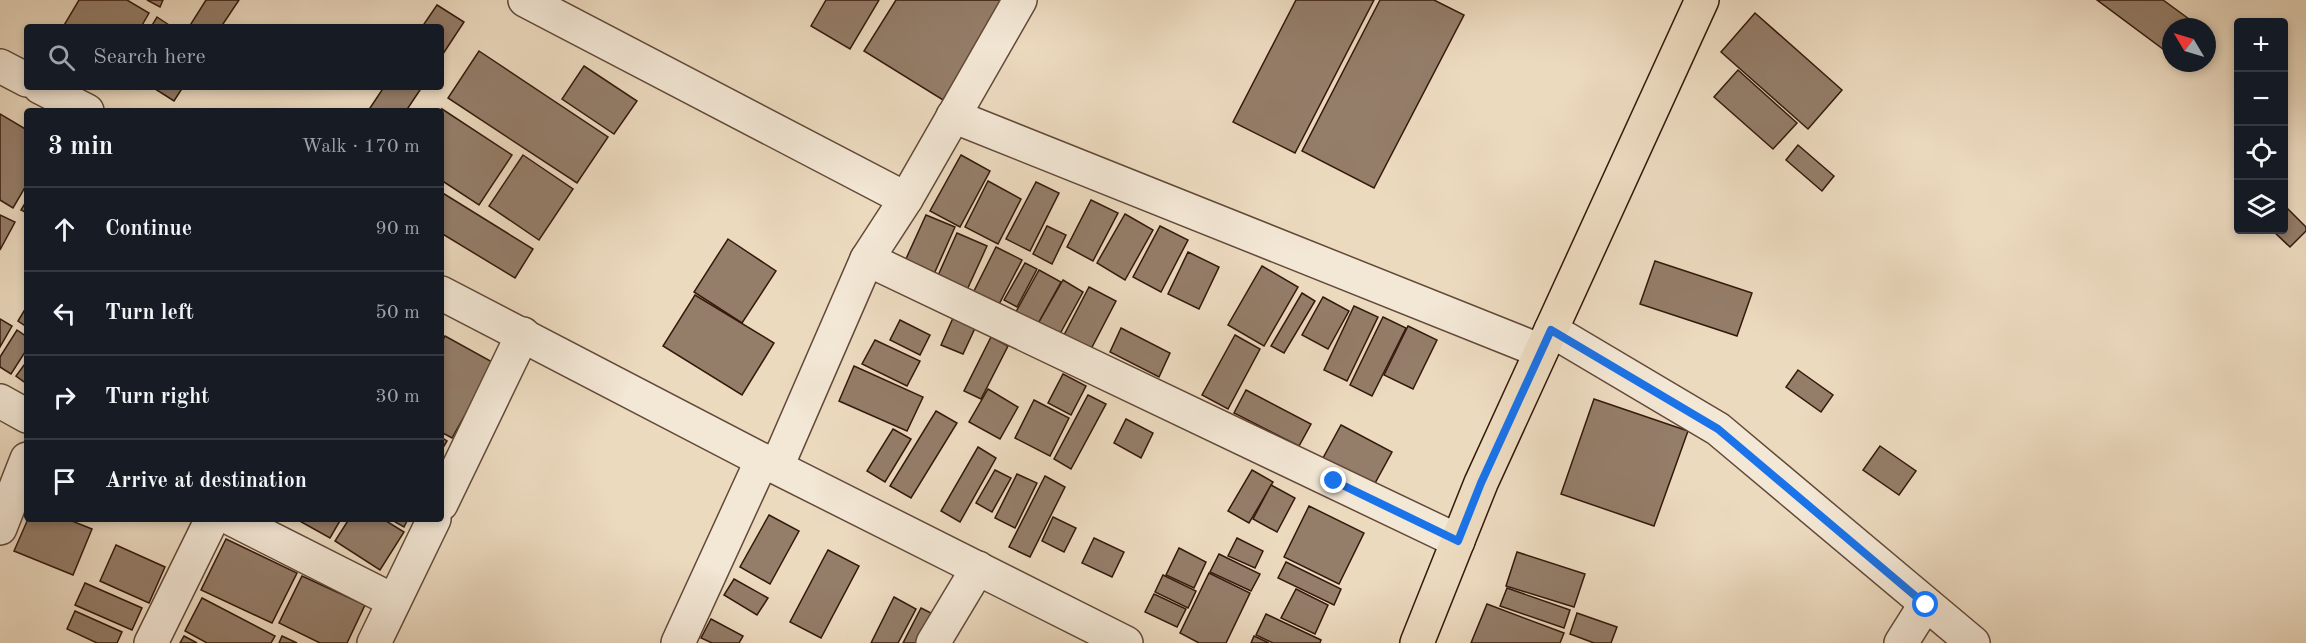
<!DOCTYPE html>
<meta charset="utf-8">
<style>
:root{--surface:#171b24;--page:#20242c;--text:#f1f3f6;--muted:#9ea1a6;--line:#363941}
body{margin:0;font-family:"Old Standard TT",serif;background:var(--page);color:var(--text)}
.controls{position:absolute;right:18px;top:18px;display:grid;overflow:hidden;border-radius:6px;box-shadow:0 3px 9px #0003}
.controls button{width:54px;height:54px;display:grid;place-items:center;padding:0;border:0;border-bottom:2px solid var(--line);background:var(--surface);color:var(--text);font:30px sans-serif}
.compass{position:absolute;left:2162px;top:18px;width:54px;height:54px;border-radius:50%;background:var(--surface);box-shadow:0 3px 9px #0003;rotate:308deg}
.stop{position:absolute;width:18px;height:18px;margin:-14px;border:4px solid #1a73e8;border-radius:50%;background:#fff}
.stop.end{background:#1a73e8;border-color:#fff;box-shadow:0 2px 6px #0008}
.list{margin:0;padding:0;list-style:none}
h2{display:flex;justify-content:space-between;align-items:center;height:78px;margin:0;padding:0 24px;font-size:26px}
h2 small{font-size:20px;font-weight:400;color:var(--muted)}
.list li{display:grid;grid-template-columns:39px 1fr auto;gap:18px;align-items:center;box-sizing:border-box;height:84px;padding:0 24px;border-top:2px solid var(--line)}
.list b{display:block;font-size:22px;white-space:nowrap}
.list em{font-size:20px;font-style:normal;color:var(--muted)}
.icon{flex:none;width:33px;height:33px;fill:none;stroke:currentColor;stroke-width:2;stroke-linecap:round;stroke-linejoin:round}
.map{position:relative;flex:none;width:2306px;height:643px;overflow:hidden}
.search{position:absolute;background:var(--surface);box-shadow:0 3px 9px #0003;left:24px;top:24px;width:420px;height:66px;display:flex;align-items:center;gap:15px;box-sizing:border-box;padding:0 21px;border-radius:6px;color:var(--muted);font-size:22px}
.panel{position:absolute;background:var(--surface);box-shadow:0 3px 9px #0003;left:24px;top:108px;width:420px;height:414px;border-radius:6px}
.map>svg:first-child{display:block}
.building{fill:#947d69;stroke:#34190c;stroke-width:1.5}
.lines{fill:none;stroke-linecap:round;stroke-linejoin:round}
.minor-casing{stroke:#624939;stroke-width:36}
.primary-casing{stroke:#34190c;stroke-width:36}
.minor{stroke:#f3e7d5;stroke-width:33}
.primary{stroke:#ecdabf;stroke-width:33}
.route{stroke:#1a73e8;stroke-width:8}
</style>
<div class="map">
<svg width="2306" height="643" viewBox="0 0 2306 643">
<rect width="100%" height="100%" fill="#ecdabf"/>
<filter id="stains"><feTurbulence type="fractalNoise" baseFrequency=".00333" numOctaves="4"/><feColorMatrix values="0 0 0 0 .2 0 0 0 0 .09 0 0 0 0 .02 0 0 0 .5 -.17"/></filter>
<radialGradient id="worn" r=".72"><stop offset=".6" stop-color="#630" stop-opacity="0"/><stop offset="1" stop-color="#630" stop-opacity=".3"/></radialGradient>
<g class="building">
<polygon points="79,0 127,0 149,13 141,27 63,27"/>
<polygon points="147,0 163,0 160,7"/>
<polygon points="206,0 239,0 221,27 189,27"/>
<polygon points="826,0 879,0 850,49 811,26"/>
<polygon points="896,0 1004,0 943,100 864,51"/>
<polygon points="1296,0 1374,0 1295,153 1233,122"/>
<polygon points="1380,0 1434,0 1464,15 1374,188 1302,151"/>
<polygon points="2097,0 2163,0 2200,27 2171,27 2171,55"/>
<polygon points="437,5 464,22 441,57 441,27 422,27"/>
<polygon points="1755,13 1842,90 1808,129 1721,52"/>
<polygon points="157,17 172,27 151,27"/>
<polygon points="479,51 608,137 577,183 448,98"/>
<polygon points="584,66 637,101 614,134 562,99"/>
<polygon points="1738,70 1797,123 1773,149 1714,97"/>
<polygon points="152,87 183,87 174,101"/>
<polygon points="384,87 422,87 406,111 368,111"/>
<polygon points="442,109 512,155 479,205 441,180"/>
<polygon points="0,114 27,130 27,184 13,208 0,200"/>
<polygon points="1798,145 1834,176 1822,191 1786,160"/>
<polygon points="523,155 573,189 539,240 489,206"/>
<polygon points="961,155 990,171 960,227 930,211"/>
<polygon points="988,181 1021,199 998,244 965,227"/>
<polygon points="1036,182 1059,193 1030,251 1006,239"/>
<polygon points="441,192 533,249 515,278 441,233"/>
<polygon points="27,200 27,213 21,210"/>
<polygon points="1091,200 1118,213 1093,261 1067,247"/>
<polygon points="2284,205 2306,227 2306,231 2290,247 2272,230 2284,230"/>
<polygon points="1125,214 1153,230 1125,280 1097,263"/>
<polygon points="0,215 15,222 0,250"/>
<polygon points="926,215 955,227 934,274 905,261"/>
<polygon points="1047,226 1066,235 1052,264 1033,254"/>
<polygon points="1160,226 1188,240 1161,292 1133,277"/>
<polygon points="957,233 987,246 966,292 936,280"/>
<polygon points="728,239 776,271 742,323 694,292"/>
<polygon points="996,247 1022,260 995,312 970,299"/>
<polygon points="1188,252 1219,267 1199,309 1168,294"/>
<polygon points="1655,261 1752,293 1737,336 1640,304"/>
<polygon points="1025,263 1037,269 1017,307 1004,300"/>
<polygon points="1262,266 1298,287 1264,346 1228,325"/>
<polygon points="1039,270 1061,282 1034,331 1012,319"/>
<polygon points="1063,280 1083,292 1056,341 1035,329"/>
<polygon points="1089,287 1116,301 1090,351 1063,337"/>
<polygon points="1302,293 1315,301 1284,353 1271,346"/>
<polygon points="695,295 774,343 742,395 663,346"/>
<polygon points="1323,297 1349,311 1328,349 1302,335"/>
<polygon points="27,306 27,327 18,321"/>
<polygon points="1354,306 1378,317 1347,381 1324,370"/>
<polygon points="1383,317 1406,328 1372,396 1350,385"/>
<polygon points="953,318 975,328 963,354 941,345"/>
<polygon points="0,319 12,326 0,347"/>
<polygon points="900,320 930,335 920,355 890,340"/>
<polygon points="1408,326 1437,340 1413,389 1384,375"/>
<polygon points="1121,328 1170,353 1159,377 1110,352"/>
<polygon points="17,330 27,337 27,349 11,374 0,367 0,357"/>
<polygon points="1235,335 1260,349 1228,409 1202,395"/>
<polygon points="445,336 494,363 452,438 441,432 441,344"/>
<polygon points="991,337 1008,346 981,399 964,391"/>
<polygon points="875,340 920,361 907,386 862,364"/>
<polygon points="27,361 27,384 16,376"/>
<polygon points="854,366 923,397 907,431 839,401"/>
<polygon points="1798,370 1833,395 1821,412 1786,387"/>
<polygon points="1063,374 1086,386 1071,415 1048,403"/>
<polygon points="988,389 1018,407 1000,439 969,422"/>
<polygon points="1246,390 1311,424 1299,446 1234,413"/>
<polygon points="1088,395 1106,404 1071,469 1054,459"/>
<polygon points="1594,399 1688,431 1654,526 1561,494"/>
<polygon points="1034,400 1069,418 1050,456 1015,438"/>
<polygon points="936,411 957,423 911,498 890,486"/>
<polygon points="1126,419 1153,433 1141,458 1114,443"/>
<polygon points="1341,425 1392,452 1368,496 1317,469"/>
<polygon points="893,429 911,439 885,482 867,471"/>
<polygon points="441,437 447,441 441,451"/>
<polygon points="1880,446 1916,471 1899,495 1863,470"/>
<polygon points="978,447 996,458 960,522 941,511"/>
<polygon points="995,470 1011,478 992,512 976,503"/>
<polygon points="1252,470 1273,482 1249,523 1228,511"/>
<polygon points="1017,474 1037,483 1015,528 995,518"/>
<polygon points="1045,476 1065,487 1030,557 1009,547"/>
<polygon points="1271,485 1295,498 1277,532 1253,519"/>
<polygon points="1309,506 1364,533 1339,584 1284,557"/>
<polygon points="769,515 799,531 770,584 740,567"/>
<polygon points="1053,517 1076,528 1064,552 1042,541"/>
<polygon points="28,519 67,519 92,529 73,575 14,551"/>
<polygon points="296,519 341,519 330,538"/>
<polygon points="349,519 383,519 404,532 380,570 335,541"/>
<polygon points="390,519 408,519 404,527"/>
<polygon points="1094,538 1124,552 1112,577 1082,563"/>
<polygon points="1237,538 1263,551 1255,568 1228,556"/>
<polygon points="226,539 297,573 272,623 201,590"/>
<polygon points="116,545 165,567 149,603 100,581"/>
<polygon points="1179,548 1206,562 1194,588 1166,575"/>
<polygon points="828,550 859,566 821,638 790,622"/>
<polygon points="1517,552 1585,574 1574,607 1506,586"/>
<polygon points="1219,554 1260,574 1251,591 1210,572"/>
<polygon points="1286,562 1341,589 1334,605 1278,578"/>
<polygon points="1209,573 1250,593 1226,643 1199,643 1180,633"/>
<polygon points="1163,575 1196,591 1188,608 1155,592"/>
<polygon points="302,576 365,605 347,643 320,643 279,623"/>
<polygon points="734,579 768,598 757,615 724,595"/>
<polygon points="85,583 142,608 132,630 75,605"/>
<polygon points="1507,588 1570,610 1564,628 1500,606"/>
<polygon points="1296,589 1328,605 1315,634 1281,618"/>
<polygon points="1154,594 1186,609 1177,627 1145,612"/>
<polygon points="894,597 916,609 898,643 871,643"/>
<polygon points="202,598 275,636 271,643 207,643 185,631"/>
<polygon points="1487,604 1564,633 1560,643 1471,643"/>
<polygon points="921,608 937,616 922,643 903,643"/>
<polygon points="75,611 122,632 117,643 97,643 67,629"/>
<polygon points="1577,613 1617,627 1611,643 1594,643 1570,634"/>
<polygon points="1266,614 1321,640 1320,643 1273,643 1256,635"/>
<polygon points="711,619 743,636 739,643 712,643 701,638"/>
<polygon points="184,636 197,643 180,643"/>
<polygon points="282,636 297,643 279,643"/>
<polygon points="1254,636 1269,643 1251,643"/>
</g>
<g class="lines">
<defs>
<g id="minor">
<polyline points="525,0 906,199"/>
<polyline points="0,66 27,80"/>
<polyline points="40,87 87,111"/>
<polyline points="953,116 1541,351"/>
<polyline points="867,259 1458,541"/>
<polyline points="441,293 762,460 1126,643"/>
<polyline points="1551,330 1718,429 1973,643"/>
<polyline points="0,401 27,416"/>
<polyline points="441,504 523,334"/>
<polyline points="232,519 394,601"/>
<polyline points="0,528 27,459"/>
<polyline points="151,643 212,519"/>
<polyline points="374,643 434,519"/>
<polyline points="678,643 762,460 777,466 867,259 906,199 1020,0"/>
<polyline points="933,643 978,568"/>
<polyline points="1901,643 1925,605"/>
</g>
<polyline id="primary" points="1417,643 1481,483 1702,0"/>
</defs>
<use href="#minor" class="minor-casing"/>
<use href="#primary" class="primary-casing"/>
<use href="#minor" class="minor"/>
<use href="#primary" class="primary"/>
</g>
<g class="lines">
<polyline class="route" points="1334,481 1458,541 1481,483 1551,330 1718,429 1926,605"/>
</g>
<rect width="100%" height="100%" filter="url(#stains)"/>
<rect width="100%" height="100%" fill="url(#worn)"/>
</svg>
<div class="controls">
<button>+</button>
<button>−</button>
<button><svg class="icon" aria-label="locate" viewBox="0 0 24 24"><circle cx="12" cy="12" r="6"/><path d="M12 2v4M12 18v4M2 12h4M18 12h4"/></svg></button>
<button><svg class="icon" aria-label="layers" viewBox="0 0 24 24"><path d="M12 4l9 5-9 5-9-5zM3 14l9 5 9-5"/></svg></button>
</div>
<svg class="compass" viewBox="-18 -18 36 36"><path d="M0-13l5 13h-10z" fill="#e53935"/><path d="M0 13l5-13h-10z" fill="#9ea1a6"/></svg>
<div class="stop" style="left:1926px;top:605px"></div>
<div class="stop end" style="left:1334px;top:481px"></div>
<div class="search"><svg class="icon" aria-label="search" viewBox="0 0 24 24"><circle cx="10" cy="10" r="6"/><path d="M15 15l6 6"/></svg>Search here</div>
<section class="panel">
<h2>3 min<small>Walk · 170 m</small></h2>
<ul class="list">
<li><svg class="icon" aria-label="ahead" viewBox="0 0 24 24"><path d="M12 20V5M6 11l6-6 6 6"/></svg><div><b>Continue</b></div><em>90 m</em></li>
<li><svg class="icon" aria-label="left" viewBox="0 0 24 24"><path d="M17 20v-9H6M10 6l-5 5 5 5"/></svg><div><b>Turn left</b></div><em>50 m</em></li>
<li><svg class="icon" aria-label="right" viewBox="0 0 24 24"><path d="M7 20v-9h11M14 6l5 5-5 5"/></svg><div><b>Turn right</b></div><em>30 m</em></li>
<li><svg class="icon" aria-label="arrive" viewBox="0 0 24 24"><path d="M6 21V4h12l-3 4 3 4H6"/></svg><div><b>Arrive at destination</b></div></li>
</ul>
</section>
</div>
